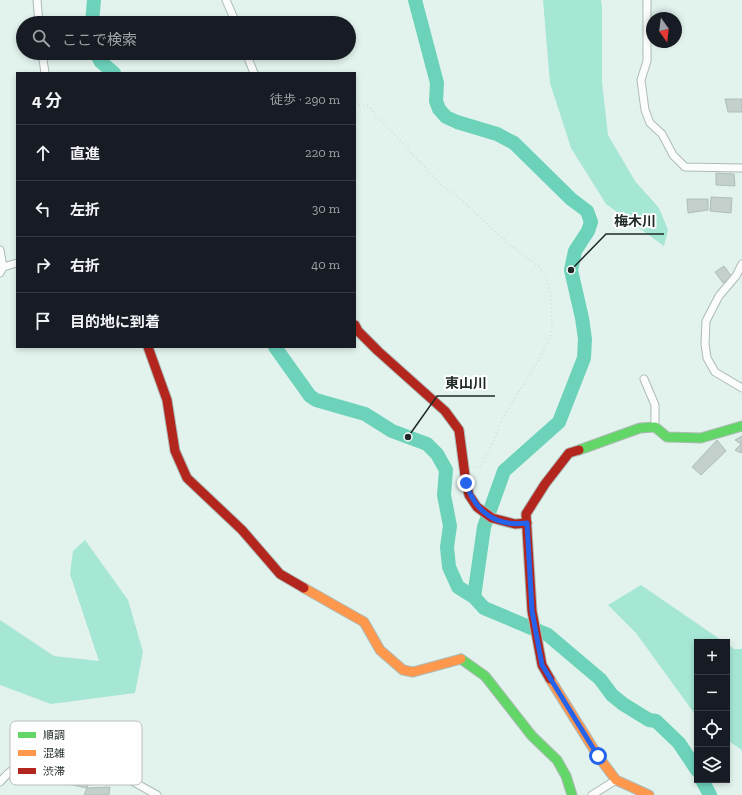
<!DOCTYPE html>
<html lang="ja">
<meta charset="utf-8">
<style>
:root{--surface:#171b24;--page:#20242c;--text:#f1f3f6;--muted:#9ea1a6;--line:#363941}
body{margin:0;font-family:"Zilla Slab","Noto Sans JP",serif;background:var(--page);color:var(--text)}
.controls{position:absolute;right:12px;bottom:12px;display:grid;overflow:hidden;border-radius:0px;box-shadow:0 2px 6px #0003}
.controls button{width:36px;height:36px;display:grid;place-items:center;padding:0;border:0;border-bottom:1px solid var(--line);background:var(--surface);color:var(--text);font:20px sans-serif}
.compass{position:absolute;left:646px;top:12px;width:36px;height:36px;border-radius:50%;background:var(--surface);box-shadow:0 2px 6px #0003;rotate:166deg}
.stop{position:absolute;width:12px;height:12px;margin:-9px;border:3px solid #2563eb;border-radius:50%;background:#fff}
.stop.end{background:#2563eb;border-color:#fff;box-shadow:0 1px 4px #0008}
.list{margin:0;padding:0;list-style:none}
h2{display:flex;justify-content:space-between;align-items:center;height:52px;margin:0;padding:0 16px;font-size:17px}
h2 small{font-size:13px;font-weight:400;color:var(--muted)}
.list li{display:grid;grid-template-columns:26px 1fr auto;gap:12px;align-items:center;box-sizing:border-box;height:56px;padding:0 16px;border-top:1px solid var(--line)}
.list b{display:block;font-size:15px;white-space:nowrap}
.list em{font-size:13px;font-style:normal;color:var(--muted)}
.icon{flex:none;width:22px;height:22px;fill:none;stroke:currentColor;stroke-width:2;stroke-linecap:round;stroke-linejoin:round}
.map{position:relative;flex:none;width:742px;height:795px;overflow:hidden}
.search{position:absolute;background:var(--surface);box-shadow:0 2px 6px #0003;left:16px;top:16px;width:340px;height:44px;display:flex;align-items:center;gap:10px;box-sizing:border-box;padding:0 14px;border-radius:22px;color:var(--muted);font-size:15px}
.panel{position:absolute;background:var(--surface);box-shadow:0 2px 6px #0003;left:16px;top:72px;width:340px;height:276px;border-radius:0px}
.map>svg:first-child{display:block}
.green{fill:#a6e6d4}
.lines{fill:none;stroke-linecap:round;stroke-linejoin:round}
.river{stroke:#6cd3ba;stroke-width:14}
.building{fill:#c3d0cb;stroke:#b0beb9}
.street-casing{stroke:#aebab6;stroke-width:9}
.fast-casing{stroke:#aebab6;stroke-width:11}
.slow-casing{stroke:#aebab6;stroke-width:11}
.jam-casing{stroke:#aebab6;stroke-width:11}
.path{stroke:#d4d9d7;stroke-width:1.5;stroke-dasharray:1 3;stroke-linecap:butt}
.street{stroke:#fbfdfc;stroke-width:7}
.fast{stroke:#63d668;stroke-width:9}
.slow{stroke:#ff974d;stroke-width:9}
.jam{stroke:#b3261e;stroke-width:9}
.route{stroke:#2563eb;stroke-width:5}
.key{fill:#fefefe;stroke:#bbbebd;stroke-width:1}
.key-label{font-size:11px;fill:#1f2a26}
.leader{fill:none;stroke:#1f2a26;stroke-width:1.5}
.callout-dot{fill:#1f2a26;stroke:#fefefe;stroke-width:1.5}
.callout-label{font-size:14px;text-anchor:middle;font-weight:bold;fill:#1f2a26;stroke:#fefefe;stroke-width:4;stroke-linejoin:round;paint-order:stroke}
</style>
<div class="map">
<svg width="742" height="795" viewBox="0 0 742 795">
<rect width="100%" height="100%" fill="#e2f3ed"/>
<g class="green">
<polygon points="543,0 601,0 602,6 602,82 608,135 635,181 659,208 668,230 664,246 606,204 571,148 550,83"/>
<polygon points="85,540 128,600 143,652 135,693 51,704 0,685 0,620 54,656 99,661 70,574 73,551"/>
<polygon points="641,585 724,642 697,642 697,717 636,633 608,605"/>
<polygon points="727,644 734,649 742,649 742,750 727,740"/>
</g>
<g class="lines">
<g class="river">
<polyline points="415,0 437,83 436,101 439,109 446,117 457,122 497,134 514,143 571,199 587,211 591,222 588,231 575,251 571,270 582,318 585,339 584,358 559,422 504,471 484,527 474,597"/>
<polyline points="92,23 94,0"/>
<polyline points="96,53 101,62 114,73"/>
<polyline points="275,347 310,396 316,400 365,414 392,431 427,444 437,454 446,470 444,495 450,526 447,547 449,567 458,587 474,597 484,608 548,635 600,679 612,695 623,704 649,720 656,721 679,743 697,770"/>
<polyline points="702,780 710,795"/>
</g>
</g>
<g class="building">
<polygon points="725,99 742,99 742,112 728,112"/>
<polygon points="716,173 734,174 735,186 716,185"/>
<polygon points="711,197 732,198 731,213 710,211"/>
<polygon points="687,199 708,199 708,210 688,213"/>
<polygon points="724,266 732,277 723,283 715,272"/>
<polygon points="742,436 742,452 741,453 735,450 741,444 735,440"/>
<polygon points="717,440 726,451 701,475 692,467"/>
<polygon points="74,766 95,769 87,788 67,784"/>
<polygon points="110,787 109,795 84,795 87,788"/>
</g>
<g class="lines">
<defs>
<g id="street">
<polyline points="37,0 39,23"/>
<polyline points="226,0 236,23"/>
<polyline points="647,0 647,61 641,80 645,110 650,123 662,134 673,155 685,167 742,168"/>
<polyline points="42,53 45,73"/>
<polyline points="246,53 254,73"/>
<polyline points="0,250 3,267 0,273"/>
<polyline points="742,264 736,276 719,296 706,321 705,344 707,358 715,372 742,388"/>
<polyline points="3,267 17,263"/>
<polyline points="644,379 655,405 655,427"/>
<path d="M0 782C10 770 20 762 35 759L99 766 114 771 157 795"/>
<polyline points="592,795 616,780"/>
</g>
<g id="fast">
<polyline points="579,450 640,428 655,427 667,437 701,438 742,426"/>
<polyline points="461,659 485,676 532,736 557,760 566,776 572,795"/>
</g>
<g id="slow">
<polyline points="304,588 364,622 380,650 403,670 413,672 461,659"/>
<polyline points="550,679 598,756 616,780 649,795"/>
</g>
<g id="jam">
<polyline points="355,325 358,331 378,351 445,411 459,430 466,483 469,495 477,507 492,518 515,524 527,523"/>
<polyline points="148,347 167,400 175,451 187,478 242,530 280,574 304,588"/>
<polyline points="550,679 542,665 532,611 526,514 545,484 569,453 579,450"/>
</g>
</defs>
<use href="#street" class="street-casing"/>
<use href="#fast" class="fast-casing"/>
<use href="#slow" class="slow-casing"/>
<use href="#jam" class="jam-casing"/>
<polyline class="path" points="355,104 368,106 442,186 457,196 510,245 538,266 545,274 551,297 552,330 547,344 537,363 502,419 493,442 480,466 473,468"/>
<use href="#street" class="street"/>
<use href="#fast" class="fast"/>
<use href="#slow" class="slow"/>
<use href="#jam" class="jam"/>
</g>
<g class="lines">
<path class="route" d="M466 483C475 512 496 527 527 523L532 611 542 665 598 756"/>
</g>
<rect x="10" y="721" width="132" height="64" rx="6" class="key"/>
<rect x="18" y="732" width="18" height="6" fill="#63d668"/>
<rect x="18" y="750" width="18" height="6" fill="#ff974d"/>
<rect x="18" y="768" width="18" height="6" fill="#b3261e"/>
<g class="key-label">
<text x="43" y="739">順調</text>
<text x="43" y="757">混雑</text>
<text x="43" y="775">渋滞</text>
</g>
<path class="leader" d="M571 270L606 234H664M408 437L437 396H495"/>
<g class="callout-dot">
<circle cx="571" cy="270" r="4"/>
<circle cx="408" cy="437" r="4"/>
</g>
<g class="callout-label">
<text x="635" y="226">梅木川</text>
<text x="466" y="388">東山川</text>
</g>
</svg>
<div class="controls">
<button>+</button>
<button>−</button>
<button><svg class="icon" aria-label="locate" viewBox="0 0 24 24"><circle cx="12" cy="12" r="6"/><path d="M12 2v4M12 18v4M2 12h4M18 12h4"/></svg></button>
<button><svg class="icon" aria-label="layers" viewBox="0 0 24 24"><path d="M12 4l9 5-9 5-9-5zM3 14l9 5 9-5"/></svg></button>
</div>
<svg class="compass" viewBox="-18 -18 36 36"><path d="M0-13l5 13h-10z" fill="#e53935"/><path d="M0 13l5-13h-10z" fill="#9ea1a6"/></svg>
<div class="stop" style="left:598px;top:756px"></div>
<div class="stop end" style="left:466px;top:483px"></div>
<div class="search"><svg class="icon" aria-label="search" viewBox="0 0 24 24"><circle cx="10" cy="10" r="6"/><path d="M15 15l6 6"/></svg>ここで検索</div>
<section class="panel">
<h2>4 分<small>徒歩 · 290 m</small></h2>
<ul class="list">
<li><svg class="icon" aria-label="ahead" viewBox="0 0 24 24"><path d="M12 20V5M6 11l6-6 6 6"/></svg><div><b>直進</b></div><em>220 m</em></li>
<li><svg class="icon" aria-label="left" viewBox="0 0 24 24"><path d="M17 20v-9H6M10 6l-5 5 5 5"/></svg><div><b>左折</b></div><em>30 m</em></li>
<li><svg class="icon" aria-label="right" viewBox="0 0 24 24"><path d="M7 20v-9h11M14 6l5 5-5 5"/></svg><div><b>右折</b></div><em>40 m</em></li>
<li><svg class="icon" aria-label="arrive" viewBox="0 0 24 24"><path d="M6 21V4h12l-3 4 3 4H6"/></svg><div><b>目的地に到着</b></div></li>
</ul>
</section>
</div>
